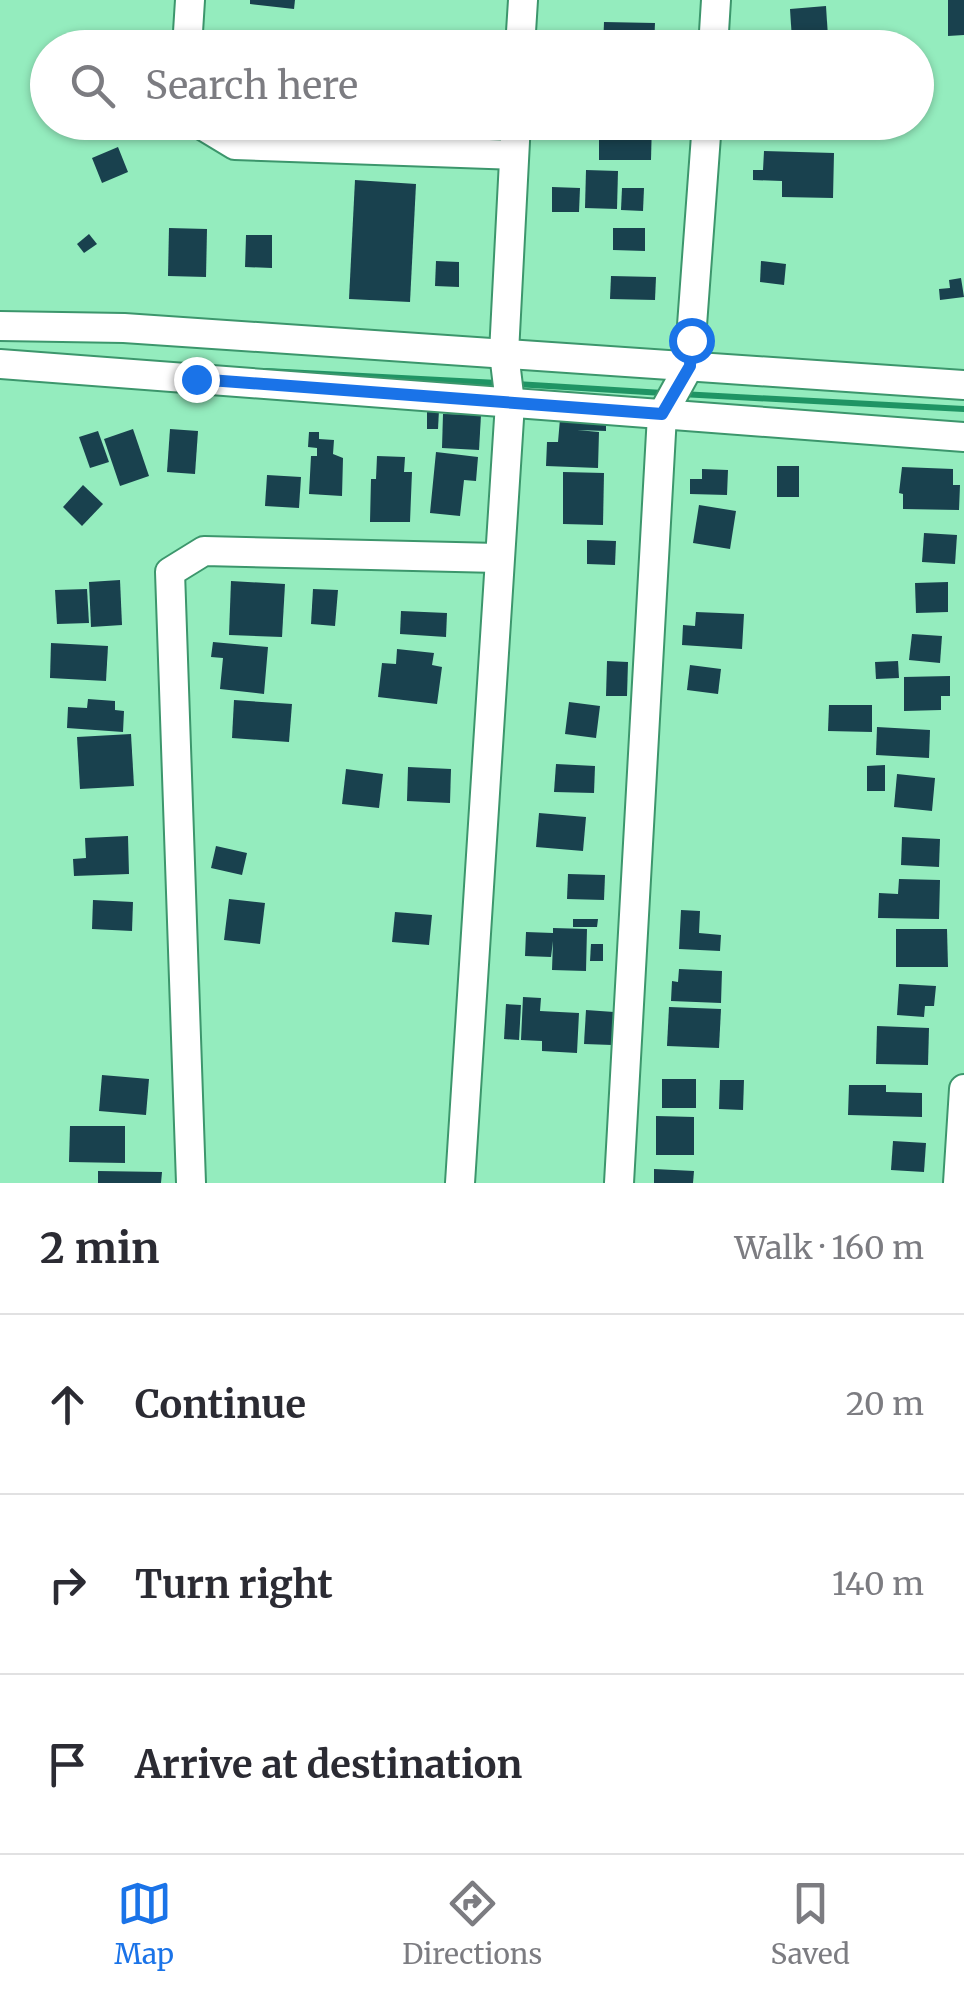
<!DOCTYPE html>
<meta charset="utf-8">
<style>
:root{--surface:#fff;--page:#f2f2f3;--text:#2b2b33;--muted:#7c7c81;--line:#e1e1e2;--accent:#1a73e8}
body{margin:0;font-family:Merriweather,serif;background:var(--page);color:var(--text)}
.stop{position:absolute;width:30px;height:30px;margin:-22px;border:8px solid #1a73e8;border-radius:50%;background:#fff}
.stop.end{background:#1a73e8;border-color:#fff;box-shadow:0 2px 10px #0008}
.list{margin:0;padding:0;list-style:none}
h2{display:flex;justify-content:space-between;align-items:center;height:130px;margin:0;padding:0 40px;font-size:42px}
h2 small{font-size:32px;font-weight:400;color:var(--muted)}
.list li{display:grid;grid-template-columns:65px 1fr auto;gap:30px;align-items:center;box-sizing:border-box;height:180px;padding:0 40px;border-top:2px solid var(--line)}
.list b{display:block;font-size:38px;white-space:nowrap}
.list em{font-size:32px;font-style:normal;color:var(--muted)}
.icon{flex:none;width:55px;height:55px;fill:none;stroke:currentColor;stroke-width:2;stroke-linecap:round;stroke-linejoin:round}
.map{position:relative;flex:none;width:964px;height:1183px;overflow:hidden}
.search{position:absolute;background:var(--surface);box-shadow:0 2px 8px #0004;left:30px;right:30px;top:30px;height:110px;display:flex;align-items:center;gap:25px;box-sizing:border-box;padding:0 35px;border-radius:55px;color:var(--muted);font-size:38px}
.sheet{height:670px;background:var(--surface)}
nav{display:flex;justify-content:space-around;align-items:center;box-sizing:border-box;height:140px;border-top:2px solid var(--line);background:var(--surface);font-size:28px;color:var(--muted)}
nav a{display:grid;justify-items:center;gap:5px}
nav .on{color:var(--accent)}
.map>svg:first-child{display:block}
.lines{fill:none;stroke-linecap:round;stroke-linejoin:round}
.stream{stroke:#1f9464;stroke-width:6}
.building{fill:#19414e}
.minor-casing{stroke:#3c966c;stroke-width:32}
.minor{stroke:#fff;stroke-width:28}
.route{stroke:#1a73e8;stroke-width:12}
</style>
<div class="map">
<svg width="964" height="1183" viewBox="0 0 964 1183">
<rect width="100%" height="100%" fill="#94ecbe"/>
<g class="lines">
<g class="stream">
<polyline points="266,371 498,383"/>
<polyline points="516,384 663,393"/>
<polyline points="681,394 964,409"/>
</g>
</g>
<g class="building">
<polygon points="250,0 295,0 294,9 250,4"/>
<polygon points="948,0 964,0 964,35 948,36"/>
<polygon points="826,6 828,37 792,40 790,9"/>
<polygon points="604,22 655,23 654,48 603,48"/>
<rect x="420" y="37" width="41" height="11"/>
<polygon points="599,122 652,122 651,160 599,160"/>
<polygon points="754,122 783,122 782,137 754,136"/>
<polygon points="118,147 128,172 102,183 92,158"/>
<polygon points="764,151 834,153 833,198 782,197 782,181 753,180 753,170 763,170"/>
<polygon points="586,170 618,171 617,209 585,208"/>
<polygon points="355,180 416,184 410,302 349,299"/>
<polygon points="552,187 580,188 579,212 552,212"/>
<polygon points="622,188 644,188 643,211 621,210"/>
<polygon points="169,228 207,229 206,277 168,276"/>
<polygon points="613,228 645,228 645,251 613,250"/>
<polygon points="89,234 97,244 84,253 77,244"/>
<polygon points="246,235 272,235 272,268 245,267"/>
<polygon points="436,261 459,262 459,287 435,286"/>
<polygon points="761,261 786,264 784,285 760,282"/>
<polygon points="611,276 656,277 655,300 610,299"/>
<polygon points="961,278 964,297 940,300 939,289 950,288 949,280"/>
<polygon points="427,409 439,410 438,429 427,429"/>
<polygon points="443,414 481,415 479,450 442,448"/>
<polygon points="560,419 606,420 606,431 577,430 599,432 598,468 546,466 547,442 558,442"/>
<polygon points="133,429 149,476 120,486 104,439"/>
<polygon points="170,429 198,431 195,474 167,472"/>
<polygon points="98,431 109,462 90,468 79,437"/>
<polygon points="309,432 319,432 319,439 334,440 333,454 343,458 342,496 309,494 311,456 317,456 317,448 308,447"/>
<polygon points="436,452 478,457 476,481 464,480 460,516 430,513"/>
<polygon points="377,456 405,457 404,472 412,472 410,522 370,522 371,479 376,479"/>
<rect x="777" y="466" width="22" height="31"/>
<polygon points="902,467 953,469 953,485 960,485 959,510 903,509 903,494 899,493"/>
<polygon points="702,469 728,470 727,495 690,494 690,479 702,479"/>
<polygon points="563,472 604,473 603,525 563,524"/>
<polygon points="267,475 301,477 299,508 265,506"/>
<polygon points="83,485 103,504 82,526 63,507"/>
<polygon points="699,505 736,511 730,549 693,543"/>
<polygon points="924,533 957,535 955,564 922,562"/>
<polygon points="587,540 616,541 615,565 587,564"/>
<polygon points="120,580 122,625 91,627 89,582"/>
<polygon points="231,581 285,584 282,637 229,635"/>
<polygon points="948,582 948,612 916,613 915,583"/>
<polygon points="87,589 89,623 57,624 55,590"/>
<polygon points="313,589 338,590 335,626 311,624"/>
<polygon points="401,611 447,613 446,637 400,634"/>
<polygon points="696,612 744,614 742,649 682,645 683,625 695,626"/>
<polygon points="912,634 942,636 940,663 909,660"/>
<polygon points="213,642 268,647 264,694 220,689 223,658 211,657"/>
<polygon points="51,643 108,646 106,681 50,678"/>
<polygon points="397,649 434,653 432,665 442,667 437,704 378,697 382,663 396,664"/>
<polygon points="607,661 628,662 627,696 606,696"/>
<polygon points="898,661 899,678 876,679 875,662"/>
<polygon points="690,665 721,669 718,694 687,690"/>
<polygon points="950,676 950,696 941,696 941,710 904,711 904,677"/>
<polygon points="88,699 115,701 115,710 124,711 123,732 67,728 68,707 87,708"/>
<polygon points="234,700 292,704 289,742 232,738"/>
<polygon points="569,702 600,706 596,738 565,734"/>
<polygon points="829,705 872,705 872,732 828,731"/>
<polygon points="877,727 930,730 929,758 876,755"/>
<polygon points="131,734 134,786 80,789 77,737"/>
<polygon points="556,764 595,766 594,793 554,792"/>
<polygon points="885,765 885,791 867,791 867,766"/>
<polygon points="408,767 451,769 450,803 407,801"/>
<polygon points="346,769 383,774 379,808 342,804"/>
<polygon points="897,774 935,778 932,811 894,807"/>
<polygon points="539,813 586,817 583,851 536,847"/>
<polygon points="128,836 129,874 74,876 73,859 86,858 85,838"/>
<polygon points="902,837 940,839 939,867 901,865"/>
<polygon points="216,846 247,853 242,875 211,868"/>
<polygon points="568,874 605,875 604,900 567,899"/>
<polygon points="899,879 940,880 939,919 878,918 879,893 898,894"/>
<polygon points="229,899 265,903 260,944 224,940"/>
<polygon points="93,900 133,902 132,931 92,929"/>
<polygon points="681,910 700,911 699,933 721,935 720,951 679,949"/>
<polygon points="395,912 432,915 429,945 392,942"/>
<polygon points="573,919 598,919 597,927 573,927"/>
<polygon points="553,928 587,929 586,971 552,970 553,941 551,957 525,956 526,932 553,933"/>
<polygon points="896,929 947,929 948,967 896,967"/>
<polygon points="591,944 603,944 603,961 590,961"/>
<polygon points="679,969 722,971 721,1003 671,1001 672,981 678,982"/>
<polygon points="899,984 936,986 934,1006 925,1006 924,1017 897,1015"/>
<polygon points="523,997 541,998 540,1011 579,1013 577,1053 542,1051 542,1041 521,1040"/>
<polygon points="506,1004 521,1005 519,1040 504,1039"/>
<polygon points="669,1007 721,1009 719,1048 667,1046"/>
<polygon points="586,1010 614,1012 612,1045 584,1044"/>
<polygon points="877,1026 929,1028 928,1065 876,1064"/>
<polygon points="102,1075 149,1079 146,1115 99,1111"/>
<rect x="662" y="1079" width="34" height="29"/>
<polygon points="720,1080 744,1080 743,1110 719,1109"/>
<polygon points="849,1085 886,1085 886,1092 922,1093 922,1117 848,1115"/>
<polygon points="656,1116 694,1117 694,1155 656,1155"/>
<polygon points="70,1126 125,1126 125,1163 69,1162"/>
<polygon points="893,1141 926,1143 924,1172 891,1170"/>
<polygon points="654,1169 694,1171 693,1183 654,1183"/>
<polygon points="98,1171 162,1172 161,1183 98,1183"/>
</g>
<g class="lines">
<defs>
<g id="minor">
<polyline points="187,48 190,0"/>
<polyline points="520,48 523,0"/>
<polyline points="713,48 716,0"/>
<polyline points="197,122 235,145 514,155"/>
<polyline points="0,326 124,328 964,385"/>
<polyline points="0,364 964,437"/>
<polyline points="191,1183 170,572 204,551 498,558"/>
<polyline points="460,1183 510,403 504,353 516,122"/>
<polyline points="619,1183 662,415 689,366 707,122"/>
<polyline points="958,1183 964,1089"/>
</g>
</defs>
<use href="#minor" class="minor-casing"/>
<use href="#minor" class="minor"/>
</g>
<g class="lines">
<polyline class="route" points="196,379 662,414 690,366 691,340"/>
</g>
</svg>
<div class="stop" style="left:691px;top:340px"></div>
<div class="stop end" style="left:196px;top:379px"></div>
<div class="search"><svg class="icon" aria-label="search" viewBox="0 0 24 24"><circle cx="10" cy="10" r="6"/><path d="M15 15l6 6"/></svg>Search here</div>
</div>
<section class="sheet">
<h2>2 min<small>Walk · 160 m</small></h2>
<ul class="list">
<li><svg class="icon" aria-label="ahead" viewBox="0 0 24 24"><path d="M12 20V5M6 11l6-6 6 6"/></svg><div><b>Continue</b></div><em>20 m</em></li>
<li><svg class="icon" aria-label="right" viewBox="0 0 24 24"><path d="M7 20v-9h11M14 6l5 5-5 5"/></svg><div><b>Turn right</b></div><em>140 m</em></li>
<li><svg class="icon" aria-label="arrive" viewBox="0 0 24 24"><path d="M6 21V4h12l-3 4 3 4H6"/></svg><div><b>Arrive at destination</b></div></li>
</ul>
</section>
<nav>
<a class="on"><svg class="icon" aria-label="map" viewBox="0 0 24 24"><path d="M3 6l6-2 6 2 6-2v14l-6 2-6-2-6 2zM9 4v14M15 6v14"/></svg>Map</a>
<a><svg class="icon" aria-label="directions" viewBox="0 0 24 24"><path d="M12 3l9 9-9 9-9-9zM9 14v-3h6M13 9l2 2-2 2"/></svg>Directions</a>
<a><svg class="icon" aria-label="saved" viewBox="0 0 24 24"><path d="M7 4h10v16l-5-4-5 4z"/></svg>Saved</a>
</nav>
